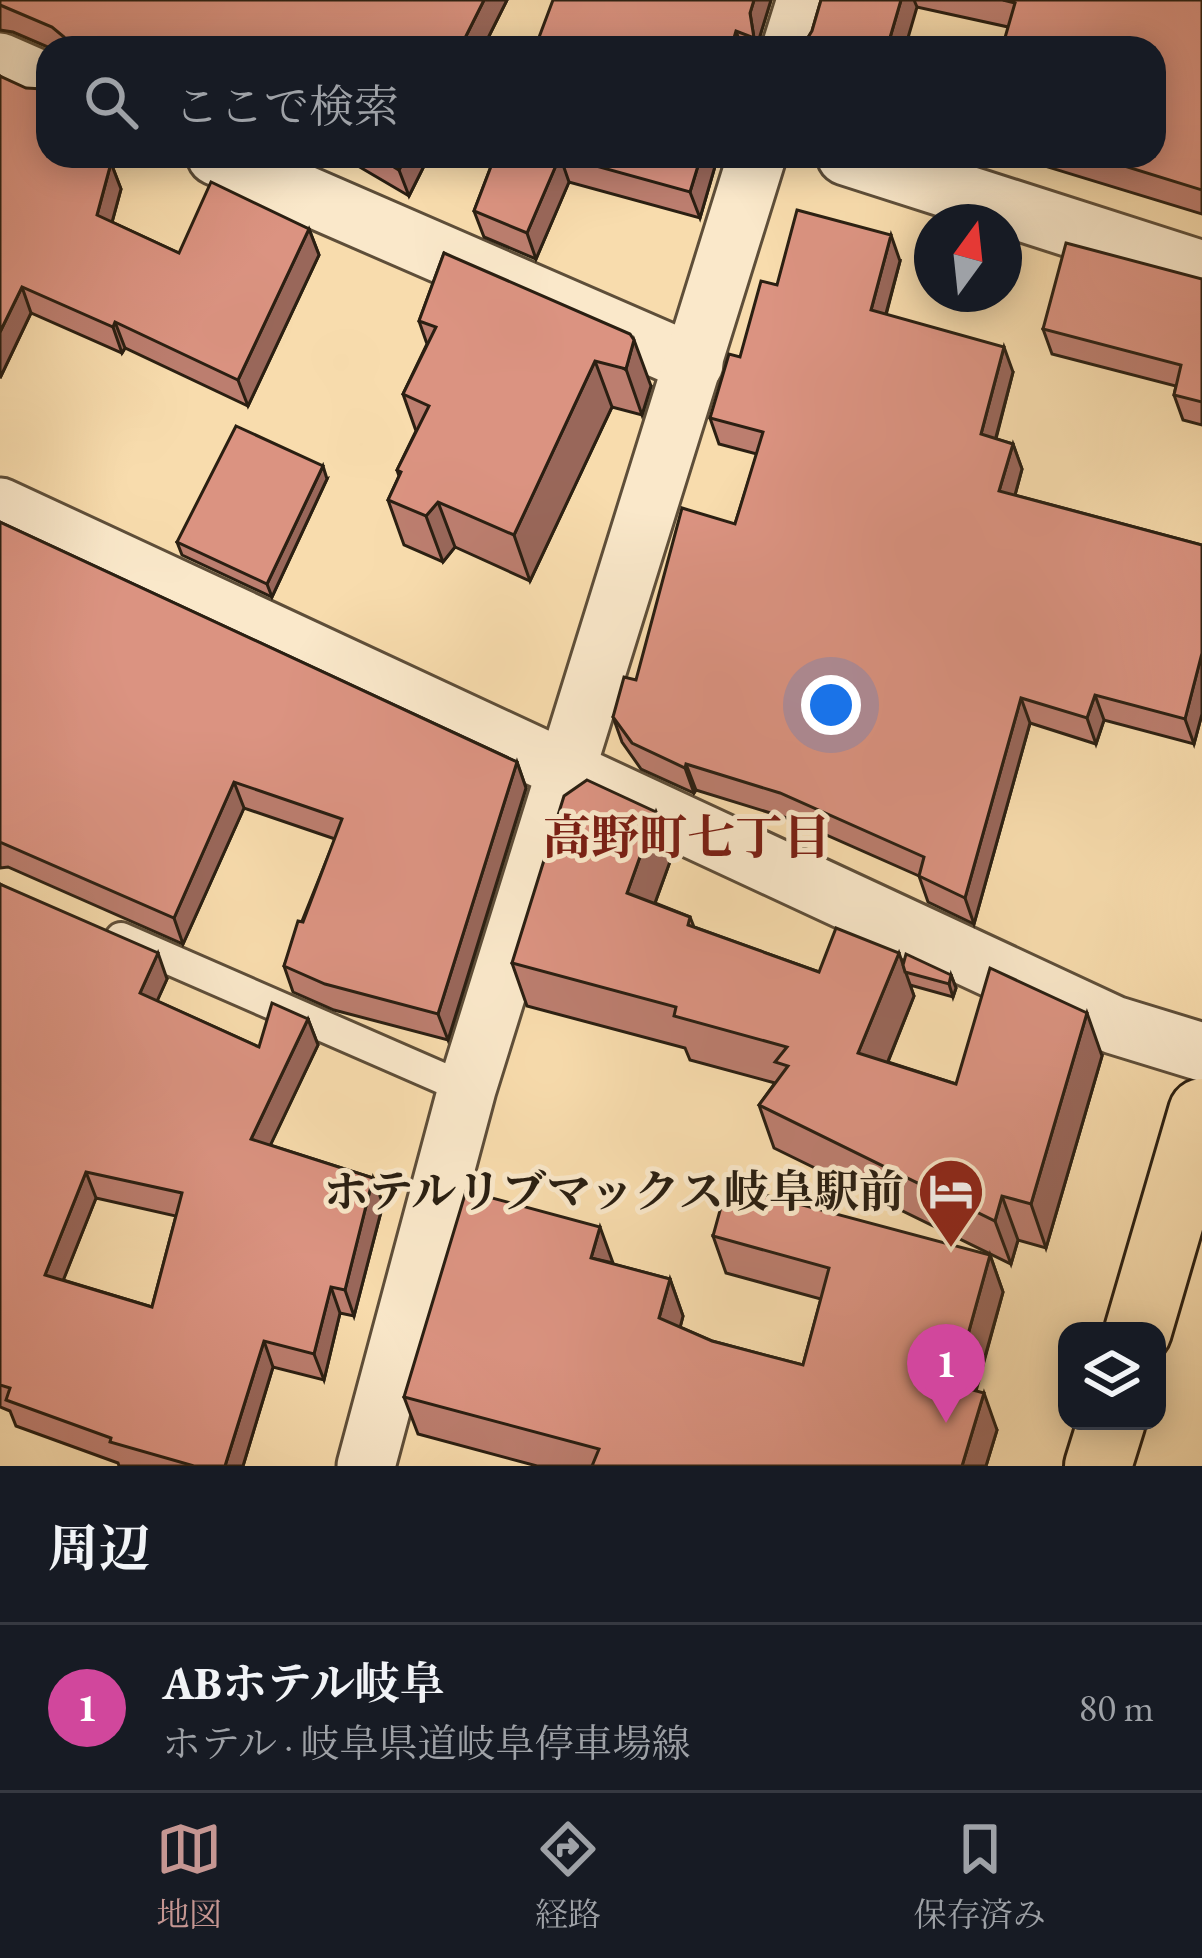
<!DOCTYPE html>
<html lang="ja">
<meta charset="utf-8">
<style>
:root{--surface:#171b24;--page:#20242c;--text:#f1f3f6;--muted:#9ea1a6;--line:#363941;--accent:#c59692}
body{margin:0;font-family:"EB Garamond","Noto Serif JP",serif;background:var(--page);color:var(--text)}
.controls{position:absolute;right:36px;bottom:36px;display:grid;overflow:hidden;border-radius:24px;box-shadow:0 6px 30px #0003}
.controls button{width:108px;height:108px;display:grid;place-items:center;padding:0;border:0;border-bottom:3px solid var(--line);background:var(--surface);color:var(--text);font:60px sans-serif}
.compass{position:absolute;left:914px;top:204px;width:108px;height:108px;border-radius:50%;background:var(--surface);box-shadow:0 6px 30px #0003;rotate:15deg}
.you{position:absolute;left:831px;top:705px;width:42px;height:42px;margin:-30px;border:9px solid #fff;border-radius:50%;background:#1a73e8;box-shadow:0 0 0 18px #1a73e833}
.badge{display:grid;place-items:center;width:78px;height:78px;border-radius:50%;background:var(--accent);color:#fff;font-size:39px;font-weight:700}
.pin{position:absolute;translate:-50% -99px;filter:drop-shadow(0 3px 6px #0008)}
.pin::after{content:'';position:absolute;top:63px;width:42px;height:36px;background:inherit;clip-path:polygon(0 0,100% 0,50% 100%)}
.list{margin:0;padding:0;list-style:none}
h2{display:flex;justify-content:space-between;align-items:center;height:156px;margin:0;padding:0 48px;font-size:51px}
h2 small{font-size:39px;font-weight:400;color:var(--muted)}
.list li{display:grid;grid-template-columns:78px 1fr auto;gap:36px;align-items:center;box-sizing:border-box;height:168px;padding:0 48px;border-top:3px solid var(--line)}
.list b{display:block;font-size:45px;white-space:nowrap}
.list p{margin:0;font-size:39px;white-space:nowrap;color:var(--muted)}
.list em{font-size:39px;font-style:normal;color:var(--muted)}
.icon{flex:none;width:66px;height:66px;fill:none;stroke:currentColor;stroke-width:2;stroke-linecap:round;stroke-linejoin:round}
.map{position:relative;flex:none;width:1202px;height:1466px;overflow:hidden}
.search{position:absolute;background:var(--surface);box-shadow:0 6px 30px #0003;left:36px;right:36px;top:36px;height:132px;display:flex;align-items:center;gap:30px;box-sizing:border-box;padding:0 42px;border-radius:36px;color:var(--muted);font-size:45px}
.sheet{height:324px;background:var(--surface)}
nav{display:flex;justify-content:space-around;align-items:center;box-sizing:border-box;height:168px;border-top:3px solid var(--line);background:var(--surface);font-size:33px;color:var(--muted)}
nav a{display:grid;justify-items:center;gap:6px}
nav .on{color:var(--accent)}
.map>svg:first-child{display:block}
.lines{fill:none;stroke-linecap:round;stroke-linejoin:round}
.lane-casing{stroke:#5e4e39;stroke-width:36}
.street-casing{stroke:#5e4e39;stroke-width:63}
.primary-casing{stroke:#2a1f12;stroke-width:72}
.lane{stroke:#fae8ca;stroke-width:30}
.street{stroke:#fae8ca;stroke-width:57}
.primary{stroke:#f8dcad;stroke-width:66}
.wall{fill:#bc7e6f;stroke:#2a1f12;stroke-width:3;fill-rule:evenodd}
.shaded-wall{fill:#99675a;stroke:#2a1f12;stroke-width:3}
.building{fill:#db9381;stroke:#2a1f12;stroke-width:3;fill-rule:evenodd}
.labels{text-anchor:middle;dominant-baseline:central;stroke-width:10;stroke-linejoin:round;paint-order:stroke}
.poi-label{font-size:45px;font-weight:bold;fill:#2a1f12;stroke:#fae8ca;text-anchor:end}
.neighbourhood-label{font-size:48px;font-weight:bold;fill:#7a1f14;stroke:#fae8ca}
</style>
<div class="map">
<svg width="1202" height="1466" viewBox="0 0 1202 1466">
<rect width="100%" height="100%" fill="#f8dcad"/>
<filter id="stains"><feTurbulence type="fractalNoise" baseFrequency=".00167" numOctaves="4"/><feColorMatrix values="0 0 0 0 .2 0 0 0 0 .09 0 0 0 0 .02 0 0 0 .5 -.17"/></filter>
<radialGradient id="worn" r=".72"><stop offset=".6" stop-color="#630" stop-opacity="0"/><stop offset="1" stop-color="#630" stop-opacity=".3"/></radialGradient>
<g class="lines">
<defs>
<polyline id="lane" points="121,938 467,1089"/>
<g id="street">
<polyline points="791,48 806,0"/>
<polyline points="0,62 48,83"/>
<polyline points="216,156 694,364"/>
<polyline points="846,156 1202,270"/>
<polyline points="0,507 1114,1025 1202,1052"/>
<polyline points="366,1466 467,1089 757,156"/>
</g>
<g id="primary">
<polyline points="1138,1331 1202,1112"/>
<polyline points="1098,1466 1112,1421"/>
</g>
</defs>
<use href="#lane" class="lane-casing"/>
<use href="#street" class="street-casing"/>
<use href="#primary" class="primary-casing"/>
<use href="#lane" class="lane"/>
<use href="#street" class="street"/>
<use href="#primary" class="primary"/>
</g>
<g class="wall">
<polygon points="0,0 507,0 483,48 50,48 13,32 0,30"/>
<polygon points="771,0 759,39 761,48 535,48"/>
<polygon points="821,0 1202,0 1202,214 1012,156 1154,156 1008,27 917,7 804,44 812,31"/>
<polygon points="0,76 103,160 111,163 121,189 112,222 179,253 309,229 319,255 248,406 125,348 122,353 31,313 0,378"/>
<polygon points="341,156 429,156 409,196"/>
<polygon points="495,156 718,156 700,218 569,182 536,259 484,237 474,211"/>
<polygon points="444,253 651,386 642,415 612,407 530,581 455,547 443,562 404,545 388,500 399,476 397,470 416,431 403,394 427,344 419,321"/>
<polygon points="900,261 886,315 1013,372 996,439 1013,444 1022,469 1015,495 1202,545 1202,714 1194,744 1104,720 1096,744 1030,723 974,924 928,902 919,876 790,819 696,790 694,793 641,769 622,742 613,717 735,524 757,454 719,444 710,418 777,285"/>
<polygon points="1202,279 1202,425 1183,420 1174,395 1176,386 1052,354 1043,329"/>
<polygon points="327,479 272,597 182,555 177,542"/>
<polygon points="0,522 517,762 526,788 448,1040 334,1010 293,992 284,966 335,839 244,808 183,944 8,867 0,868"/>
<polygon points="656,812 672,856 655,903 690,917 694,927 819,972 903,965 951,975 956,988 953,997 910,985 914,996 888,1062 956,1084 1102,1056 1046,1248 1018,1240 1011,1264 774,1148 759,1105 775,1083 690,1060 685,1048 527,1006 512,963"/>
<path d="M0 884 167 979 157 1001 259 1047 308 1019 318 1045 270 1145 373 1178 383 1204 354 1316 340 1313 324 1380 273 1367 243 1466H119L118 1463 16 1426 10 1411 0 1407ZM96 1198 176 1216 152 1307 63 1280Z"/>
<polygon points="713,1236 990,1255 1003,1292 976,1391 997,1430 986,1466 537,1466 418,1434 404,1397 613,1264 670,1279 683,1316 680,1327 712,1341 803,1365 821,1299 726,1273"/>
</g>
<g class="shaded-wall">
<polygon points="484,0 507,0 483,48 460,48"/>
<polygon points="754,0 771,0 759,39 761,48 757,48 754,38 750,13"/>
<polygon points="901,0 914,0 917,7 905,48 887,48"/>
<polygon points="736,31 742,48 731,48"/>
<polygon points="406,156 429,156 409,196 399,170"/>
<polygon points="560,156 569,182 536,259 527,233"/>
<polygon points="701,156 718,156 700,218 690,192"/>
<polygon points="111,163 121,189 107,241 97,215"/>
<polygon points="309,229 319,255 248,406 238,380"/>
<polygon points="891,235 900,261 880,336 871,310"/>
<polygon points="22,287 31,313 0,378 0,332"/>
<polygon points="115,322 125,348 122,353 113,327"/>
<polygon points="634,340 651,386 642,415 626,369"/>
<polygon points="1004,347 1013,372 990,460 981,434"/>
<polygon points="595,361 612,407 530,581 514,535"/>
<polygon points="1013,444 1022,469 1009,517 999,491"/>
<polygon points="323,466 327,479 272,597 267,584"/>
<polygon points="438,502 455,547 443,562 426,516"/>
<polygon points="1202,653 1202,714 1194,744 1185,719"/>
<polygon points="1095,695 1104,720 1096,744 1087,718"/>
<polygon points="1021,698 1030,723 974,924 965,898"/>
<polygon points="517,762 526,788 448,1040 438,1014"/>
<polygon points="686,764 696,790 694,793 685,768"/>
<polygon points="234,782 244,808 183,944 174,918"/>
<polygon points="656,812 672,856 643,936 627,893"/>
<polygon points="158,953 167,979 149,1019 140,993"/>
<polygon points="899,953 914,996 874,1096 858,1053"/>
<polygon points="951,975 956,988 953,997 949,984"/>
<polygon points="1087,1013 1102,1056 1046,1248 1031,1204"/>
<polygon points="308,1019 318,1045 261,1165 251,1139"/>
<polygon points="86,1172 96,1198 55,1301 45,1275"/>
<polygon points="373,1178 383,1204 354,1316 345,1290"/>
<polygon points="1002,1196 1018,1240 1011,1264 995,1221"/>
<polygon points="600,1227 613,1263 591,1258"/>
<polygon points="990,1255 1003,1292 967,1421 954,1385"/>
<polygon points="670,1279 683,1316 673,1355 659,1318"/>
<polygon points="331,1287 340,1313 324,1380 314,1354"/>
<polygon points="264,1341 273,1367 243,1466 225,1466"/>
<polygon points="984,1393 997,1430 986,1466 962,1466"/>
</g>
<g class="building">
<polygon points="0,0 484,0 460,48 69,48 64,37 52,27 0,5"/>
<polygon points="553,0 754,0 750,13 754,38 736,31 731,48 535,48"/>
<polygon points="821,0 901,0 887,48 797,48 804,44 812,31"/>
<polygon points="1003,0 1202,0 1202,190 1092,156 1154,156 1154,48 1002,48 1015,3"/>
<polygon points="0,76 26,88 43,89 48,87 48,156 87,156 111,163 97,215 179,253 211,182 309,229 238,380 115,322 113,327 22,287 0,332"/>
<polygon points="376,156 406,156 399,170"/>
<polygon points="495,156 701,156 690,192 560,156 527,233 474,211"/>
<polygon points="797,210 891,235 871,310 1004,347 981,434 1013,444 999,491 1202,545 1202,653 1185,719 1095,695 1087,718 1021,698 965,898 919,876 924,857 780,793 686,764 685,768 632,743 613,717 624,677 636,680 682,508 735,524 763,432 710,418 729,354 740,357 761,281 777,285"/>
<polygon points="1066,243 1202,279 1202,402 1174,395 1181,365 1043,329"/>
<polygon points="444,253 630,334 634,340 626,369 595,361 514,535 438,502 426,516 388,500 401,472 397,470 429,406 403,394 436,327 419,321"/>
<polygon points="236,426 323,466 267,584 177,542"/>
<polygon points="0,522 517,762 438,1014 325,984 284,966 298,921 303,922 342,819 234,782 174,918 0,842"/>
<polygon points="587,780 656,812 627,893 690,917 688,925 819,972 836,928 899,953 858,1053 956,1084 990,968 1087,1013 1031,1204 1002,1196 995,1221 759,1105 788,1066 775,1062 787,1047 674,1016 676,1007 512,963 564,796"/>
<path d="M0 884 158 953 140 993 259 1047 272 1003 308 1019 251 1139 373 1178 345 1290 331 1287 314 1354 264 1341 225 1466H194L110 1442 111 1438 6 1400 10 1388 0 1385ZM86 1172 182 1193 152 1307 45 1275Z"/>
<polygon points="906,954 951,975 949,984 905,972 903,965"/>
<polygon points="727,1185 990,1255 954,1385 984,1393 962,1466 592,1466 599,1449 404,1397 466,1191 600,1227 591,1258 670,1279 659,1318 712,1341 803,1365 829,1268 713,1236"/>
</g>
<defs>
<symbol id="hotel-pin" viewBox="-11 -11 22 30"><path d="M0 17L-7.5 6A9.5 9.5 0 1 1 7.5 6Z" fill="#8f2418" stroke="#fae8ca"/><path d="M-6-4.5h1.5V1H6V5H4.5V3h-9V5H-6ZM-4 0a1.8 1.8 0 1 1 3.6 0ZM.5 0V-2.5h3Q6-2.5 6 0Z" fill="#fff"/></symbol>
</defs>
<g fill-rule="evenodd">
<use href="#hotel-pin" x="913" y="1153" width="76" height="104"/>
</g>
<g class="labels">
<g class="poi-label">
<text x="904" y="1191">ホテルリブマックス岐阜駅前</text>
</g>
<g class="neighbourhood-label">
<text x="687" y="837">高野町七丁目</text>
</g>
</g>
<rect width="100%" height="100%" filter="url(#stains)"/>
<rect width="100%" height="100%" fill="url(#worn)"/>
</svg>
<div class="controls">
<button><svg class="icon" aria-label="layers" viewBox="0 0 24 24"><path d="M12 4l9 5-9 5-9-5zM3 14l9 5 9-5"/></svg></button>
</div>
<svg class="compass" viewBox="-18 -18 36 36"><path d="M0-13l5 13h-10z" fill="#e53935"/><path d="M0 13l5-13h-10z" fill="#9ea1a6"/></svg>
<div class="you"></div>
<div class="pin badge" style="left:946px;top:1423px;background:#d1479c">1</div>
<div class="search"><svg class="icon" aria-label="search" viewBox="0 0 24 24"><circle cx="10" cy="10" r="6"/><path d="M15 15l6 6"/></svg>ここで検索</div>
</div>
<section class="sheet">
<h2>周辺<small></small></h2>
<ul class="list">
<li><span class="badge" style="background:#d1479c">1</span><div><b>ABホテル岐阜</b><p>ホテル · 岐阜県道岐阜停車場線</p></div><em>80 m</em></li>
</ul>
</section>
<nav>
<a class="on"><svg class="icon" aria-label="map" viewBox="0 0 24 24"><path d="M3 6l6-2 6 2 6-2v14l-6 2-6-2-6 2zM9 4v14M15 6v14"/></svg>地図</a>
<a><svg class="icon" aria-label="directions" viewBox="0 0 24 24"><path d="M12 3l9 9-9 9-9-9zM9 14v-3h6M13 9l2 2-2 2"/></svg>経路</a>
<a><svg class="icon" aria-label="saved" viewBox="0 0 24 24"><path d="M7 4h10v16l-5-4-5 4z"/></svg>保存済み</a>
</nav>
